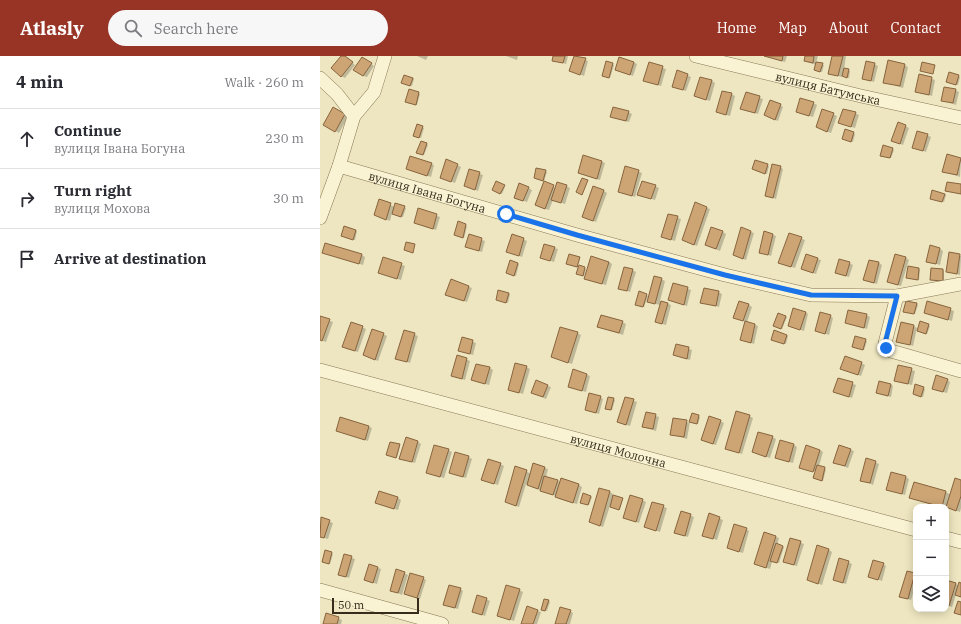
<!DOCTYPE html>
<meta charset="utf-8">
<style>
:root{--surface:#fff;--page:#f7f7f7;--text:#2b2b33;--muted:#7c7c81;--line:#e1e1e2;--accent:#983426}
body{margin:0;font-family:"IBM Plex Serif",serif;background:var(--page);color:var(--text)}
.controls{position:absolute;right:12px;bottom:12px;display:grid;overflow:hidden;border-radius:8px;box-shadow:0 2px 10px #0003}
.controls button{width:36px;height:36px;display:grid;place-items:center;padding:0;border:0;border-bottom:1px solid var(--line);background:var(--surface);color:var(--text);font:20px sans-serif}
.scale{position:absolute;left:12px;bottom:10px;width:87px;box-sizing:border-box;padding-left:4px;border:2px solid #372c1c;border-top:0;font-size:11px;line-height:14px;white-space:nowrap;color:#372c1c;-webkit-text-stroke:3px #f6efcf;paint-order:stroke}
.stop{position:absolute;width:12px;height:12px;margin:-9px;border:3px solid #1a73e8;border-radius:50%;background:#fff}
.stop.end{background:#1a73e8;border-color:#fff;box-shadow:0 1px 4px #0008}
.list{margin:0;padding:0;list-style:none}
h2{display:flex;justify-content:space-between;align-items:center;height:52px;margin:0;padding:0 16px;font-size:17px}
h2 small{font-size:13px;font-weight:400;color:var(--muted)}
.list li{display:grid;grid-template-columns:26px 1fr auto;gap:12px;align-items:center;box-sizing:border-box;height:60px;padding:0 16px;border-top:1px solid var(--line)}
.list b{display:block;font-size:15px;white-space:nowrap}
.list p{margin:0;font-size:13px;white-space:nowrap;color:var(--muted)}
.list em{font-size:13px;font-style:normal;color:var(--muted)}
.icon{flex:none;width:22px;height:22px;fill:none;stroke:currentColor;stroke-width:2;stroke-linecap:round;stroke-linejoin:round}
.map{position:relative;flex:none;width:641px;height:568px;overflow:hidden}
header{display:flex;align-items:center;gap:24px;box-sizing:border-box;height:56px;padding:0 20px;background:var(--accent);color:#fff}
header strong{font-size:19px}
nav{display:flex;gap:22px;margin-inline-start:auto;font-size:14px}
.search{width:280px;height:36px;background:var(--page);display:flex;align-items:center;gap:10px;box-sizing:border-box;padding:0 14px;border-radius:22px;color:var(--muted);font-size:15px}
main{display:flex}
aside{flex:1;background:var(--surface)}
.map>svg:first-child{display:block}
.shadow{fill:#0003}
.building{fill:#cda575;stroke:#87643d}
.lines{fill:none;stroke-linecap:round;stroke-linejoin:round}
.street-casing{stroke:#887757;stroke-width:14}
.street{stroke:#f9f3d3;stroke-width:13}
.route{stroke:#1a73e8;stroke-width:5}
.labels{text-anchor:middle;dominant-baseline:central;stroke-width:4;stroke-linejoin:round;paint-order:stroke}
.street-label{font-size:12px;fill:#372c1c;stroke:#f6efcf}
</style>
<header>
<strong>Atlasly</strong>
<div class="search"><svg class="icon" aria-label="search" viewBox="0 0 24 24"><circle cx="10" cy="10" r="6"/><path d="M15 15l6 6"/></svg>Search here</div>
<nav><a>Home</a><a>Map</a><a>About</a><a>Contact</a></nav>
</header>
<main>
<aside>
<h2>4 min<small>Walk · 260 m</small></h2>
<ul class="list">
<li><svg class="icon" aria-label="ahead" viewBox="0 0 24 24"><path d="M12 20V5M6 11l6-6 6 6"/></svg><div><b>Continue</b><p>вулиця Івана Богуна</p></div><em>230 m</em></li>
<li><svg class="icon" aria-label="right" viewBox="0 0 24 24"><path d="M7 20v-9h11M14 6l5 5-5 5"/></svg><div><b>Turn right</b><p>вулиця Мохова</p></div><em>30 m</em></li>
<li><svg class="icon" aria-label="arrive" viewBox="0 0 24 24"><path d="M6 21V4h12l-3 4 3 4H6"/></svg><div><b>Arrive at destination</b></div></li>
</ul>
</aside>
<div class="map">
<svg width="641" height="568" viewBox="0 0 641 568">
<rect width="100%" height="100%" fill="#eee6c0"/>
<g class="shadow">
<polygon points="22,0 26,1 35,9 25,22 21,20"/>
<polygon points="97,0 108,0 106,4"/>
<polygon points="186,0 198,0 197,4"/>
<polygon points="234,0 248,0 246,8 233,4"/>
<polygon points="255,0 268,5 264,20 250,14"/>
<polygon points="444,0 467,0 465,6"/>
<polygon points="486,0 498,0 496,7 504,9 502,16 496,15 496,9 485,5"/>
<polygon points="513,0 526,0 524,13 530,15 529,22 522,19 522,21 513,19 510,17"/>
<polygon points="46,4 54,10 47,21 43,20"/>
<polygon points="313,6 317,8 313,20 297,14"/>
<polygon points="292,8 294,9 290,22 284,20"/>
<polygon points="329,8 346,13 341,30 328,26"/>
<polygon points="554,8 558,10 554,26 543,22"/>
<polygon points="584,9 588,11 583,32 564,26"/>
<polygon points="358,15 371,21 366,35 356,32"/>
<polygon points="630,17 640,21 638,29 629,26"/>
<polygon points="600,19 615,24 612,40 596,35"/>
<polygon points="93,22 94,23 92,30 84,27"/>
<polygon points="392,25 395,27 390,45 375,40"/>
<polygon points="89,34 100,38 97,49 87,47"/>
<polygon points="635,34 639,36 636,49 622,44"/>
<polygon points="426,37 443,43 438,58 425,54"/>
<polygon points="411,38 415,40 410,60 397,56"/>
<polygon points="493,47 497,49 493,61 477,56"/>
<polygon points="460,49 463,51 458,65 448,61"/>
<polygon points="13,52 28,61 19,77 4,68"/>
<polygon points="503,54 517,60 511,77 500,73"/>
<polygon points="308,56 312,58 309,66 294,62"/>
<polygon points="535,57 539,59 535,72 520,67"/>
<polygon points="579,67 589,72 583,89 576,86"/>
<polygon points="98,69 104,72 101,82 96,80"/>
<polygon points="526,75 535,78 533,86 525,84"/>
<polygon points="607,79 611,81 606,96 593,91"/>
<polygon points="107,88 108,89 104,99 98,96"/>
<polygon points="572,93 574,94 571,102 562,100"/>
<polygon points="627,99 641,103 640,121 624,115"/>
<polygon points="264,100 285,107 280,124 259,117"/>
<polygon points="436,105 449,110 447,118 434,114"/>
<polygon points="111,108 114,109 111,121 90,114"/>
<polygon points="137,109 141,111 135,127 124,123"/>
<polygon points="306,111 322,117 315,141 299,136"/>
<polygon points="460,111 463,113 456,143 446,139"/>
<polygon points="150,114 163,119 158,135 149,131"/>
<polygon points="225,115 227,116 224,125 216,123"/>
<polygon points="176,127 185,131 182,138 173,134"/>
<polygon points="224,127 236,132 246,130 250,132 245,148 233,144 229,154 220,151"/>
<polygon points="335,130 339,132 335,144 322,140"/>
<polygon points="208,132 212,134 207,146 198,143"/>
<polygon points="284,135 287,137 276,166 267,163"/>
<polygon points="625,138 626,139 624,146 612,143"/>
<polygon points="60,145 75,151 86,152 83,161 72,157 70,165 55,159"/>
<polygon points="387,152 390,153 377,190 363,184"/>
<polygon points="99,154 120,161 116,174 95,167"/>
<polygon points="349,159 361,163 355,185 342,181"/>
<polygon points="139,167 147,170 144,182 136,179"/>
<polygon points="25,171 37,175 35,184 23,180"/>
<polygon points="422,173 434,177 426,204 414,199"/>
<polygon points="403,176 406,178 400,195 386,189"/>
<polygon points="470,178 485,184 475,212 463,208"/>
<polygon points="193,179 207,185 202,201 191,197"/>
<polygon points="453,179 456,180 451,200 440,196"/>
<polygon points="149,180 165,185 162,196 146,191"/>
<polygon points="5,189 42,199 45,201 43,209 7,198"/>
<polygon points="234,192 238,193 234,206 221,202"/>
<polygon points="620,193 623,195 620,209 607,205"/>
<polygon points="629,197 641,200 640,219 627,215"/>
<polygon points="64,202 85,210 81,224 63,218"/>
<polygon points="259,202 260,202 258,210 266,213 264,220 266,220 289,206 292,208 286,229 269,224 266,221 258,218 259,212 248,208"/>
<polygon points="586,202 589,204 581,230 571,227"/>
<polygon points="497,203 501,204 496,218 482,213"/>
<polygon points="191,205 199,208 196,220 188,218"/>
<polygon points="529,207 533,209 529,221 516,217"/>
<polygon points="559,207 562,209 557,228 544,224"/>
<polygon points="599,213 600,213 599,224 587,222"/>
<polygon points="312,214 316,216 310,236 299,232"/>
<polygon points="623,214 624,215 624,225 612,224"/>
<polygon points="341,223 345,225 340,245 351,249 346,269 336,266 340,249 332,247"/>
<polygon points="354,228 371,234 367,250 349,244"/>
<polygon points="149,231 152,232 147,246 129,240"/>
<polygon points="398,236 402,238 399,251 382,246"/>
<polygon points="189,238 190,238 188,247 178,244"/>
<polygon points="326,239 328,240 324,251 317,249"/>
<polygon points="608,247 634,255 632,265 605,257"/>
<polygon points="597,248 598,249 595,258 585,256"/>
<polygon points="429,249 432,251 427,266 438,270 434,288 421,283 426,266 414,262"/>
<polygon points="485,256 488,258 484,275 473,271"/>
<polygon points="546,259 550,261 547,273 526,267"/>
<polygon points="465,260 467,261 462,273 455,270"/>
<polygon points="510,260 513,262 509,279 500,276"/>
<polygon points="0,261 13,266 6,286 0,284"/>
<polygon points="302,266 306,268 303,279 279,271"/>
<polygon points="601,266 610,270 607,278 599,275"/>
<polygon points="32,267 46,273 38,296 27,293"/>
<polygon points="594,270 597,272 593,290 578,285"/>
<polygon points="84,275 98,280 90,307 77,302"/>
<polygon points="454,276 468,280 466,288 453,284"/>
<polygon points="257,277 261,279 252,308 232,301"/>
<polygon points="63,278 67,280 58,305 44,299"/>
<polygon points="536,281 547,285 544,294 534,291"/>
<polygon points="143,282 156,287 153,299 140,295"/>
<polygon points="356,289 372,294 370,304 354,299"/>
<polygon points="138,300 150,305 145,324 132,320"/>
<polygon points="541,307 545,309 541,320 525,314"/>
<polygon points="579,310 595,315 592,329 579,326"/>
<polygon points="206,311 210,313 203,338 189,333"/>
<polygon points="170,312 173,314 169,329 152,324"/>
<polygon points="254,315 270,320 266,336 249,331"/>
<polygon points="518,323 536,329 532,342 518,337"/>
<polygon points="627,324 630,326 627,337 616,334"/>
<polygon points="570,328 573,330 571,341 557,337"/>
<polygon points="227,330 231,331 226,343 216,338"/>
<polygon points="596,330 605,333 603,341 595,339"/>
<polygon points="280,341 283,343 279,358 266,354"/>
<polygon points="305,342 317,346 310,370 298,366"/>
<polygon points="293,343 295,344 292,354 287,353"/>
<polygon points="327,357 339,361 336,375 323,371"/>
<polygon points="372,358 380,361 378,368 370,366 367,383 351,378 354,363 370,367"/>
<polygon points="429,360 433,362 422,398 410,394"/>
<polygon points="400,365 404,367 396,389 386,386"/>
<polygon points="49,371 52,372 48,385 17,375"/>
<polygon points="452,381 456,383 450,402 433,396"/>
<polygon points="98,386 101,388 95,407 84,404"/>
<polygon points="79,389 80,390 77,402 69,399"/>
<polygon points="474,389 477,391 473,407 456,402"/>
<polygon points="128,394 132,396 124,422 110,418"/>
<polygon points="500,394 503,396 499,410 506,413 503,425 495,422 498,416 483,412"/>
<polygon points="530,394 534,395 528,412 514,406"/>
<polygon points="148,401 152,403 146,422 134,418"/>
<polygon points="547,403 559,408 553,429 541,424"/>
<polygon points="180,408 184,410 178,429 162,424"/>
<polygon points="225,412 228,413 226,421 240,426 259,429 262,431 257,448 239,443 236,440 224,436 206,428 199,451 186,446 206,415 211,418"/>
<polygon points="586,421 589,423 585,439 567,434"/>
<polygon points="641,425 641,452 640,456 626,451 620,451 590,442 626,436 631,439"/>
<polygon points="280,433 290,436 293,438 293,440 303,443 300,454 290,450 283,471 270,466"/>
<polygon points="270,441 272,441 269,449 263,447"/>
<polygon points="78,442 81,444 78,454 60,448"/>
<polygon points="322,444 326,446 319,467 308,463"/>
<polygon points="333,447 347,452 340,476 329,472"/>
<polygon points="362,456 374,461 368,481 355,477"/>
<polygon points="389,458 403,464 397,484 383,479"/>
<polygon points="1,462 13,467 8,483 0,481"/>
<polygon points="426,473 429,475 423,497 408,492"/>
<polygon points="445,477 459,482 457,489 464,491 459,507 452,506 450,513 436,508"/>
<polygon points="471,483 484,488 477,510 467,507"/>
<polygon points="509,494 512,496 502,529 488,524"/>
<polygon points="6,495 13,498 10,508 4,506"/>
<polygon points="25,499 35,503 29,522 19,518"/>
<polygon points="520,503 532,508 526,528 517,525"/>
<polygon points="563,508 566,510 562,525 549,520"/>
<polygon points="50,509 61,513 57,528 45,524"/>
<polygon points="588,516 596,519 596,528 591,544 580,540"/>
<polygon points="84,517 88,519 82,539 71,534"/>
<polygon points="103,522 106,524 100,543 85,538"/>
<polygon points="626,526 636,528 639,530 641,528 641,541 636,538 632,551 626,549"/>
<polygon points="140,533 143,535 138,553 128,550"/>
<polygon points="199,534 203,536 194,565 178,559"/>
<polygon points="166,543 170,545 165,560 153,555"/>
<polygon points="228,545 230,546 227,555 223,554"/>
<polygon points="217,555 221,556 217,568 202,568"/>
<polygon points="250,555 253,557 250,568 236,568"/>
<polygon points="7,558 22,564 21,568 4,568"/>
</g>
<g class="building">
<polygon points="21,0 25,0 33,6 21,21 11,12"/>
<polygon points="233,0 245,0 243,7 232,5"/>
<polygon points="254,0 266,2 260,19 249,15"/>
<polygon points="444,0 463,0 462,5"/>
<polygon points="485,0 494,0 493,7 484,5"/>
<polygon points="512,0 523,0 518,20 508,18"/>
<polygon points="42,1 52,7 43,20 33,14"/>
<polygon points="299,1 314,6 310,19 295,14"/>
<polygon points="568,4 585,8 580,30 563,27"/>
<polygon points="286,5 293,7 289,22 282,20"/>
<polygon points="546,5 555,7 551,25 542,23"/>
<polygon points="329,6 343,10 338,29 323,25"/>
<polygon points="496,6 503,7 500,16 494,14"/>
<polygon points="602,6 615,9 613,18 600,15"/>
<polygon points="524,12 529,13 527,22 522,20"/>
<polygon points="357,14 368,18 363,34 352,31"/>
<polygon points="629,16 639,19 636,29 626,26"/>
<polygon points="599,18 612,21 609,39 595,36"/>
<polygon points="84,19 93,22 90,30 81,27"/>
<polygon points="380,21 392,24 386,44 374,40"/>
<polygon points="624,31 636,33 633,47 621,45"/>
<polygon points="89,33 99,36 96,49 85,46"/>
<polygon points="402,35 412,37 406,59 396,56"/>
<polygon points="426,36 440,40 435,57 420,53"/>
<polygon points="480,42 494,46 489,60 476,56"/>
<polygon points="450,44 461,48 455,64 444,59"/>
<polygon points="13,51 25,58 15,76 3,69"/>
<polygon points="293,51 309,55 306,65 290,61"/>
<polygon points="502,53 514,57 507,76 496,71"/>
<polygon points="523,53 536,56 531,71 518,67"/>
<polygon points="578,66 586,69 580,88 571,85"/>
<polygon points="97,68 103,70 99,82 93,80"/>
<polygon points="525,73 534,76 531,86 522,83"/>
<polygon points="597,75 608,78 603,95 592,92"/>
<polygon points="101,85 107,87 103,99 96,97"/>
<polygon points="563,89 573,92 570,102 560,100"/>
<polygon points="627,98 641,102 637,119 622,116"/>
<polygon points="263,99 282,105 277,123 258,117"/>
<polygon points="90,100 112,107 107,120 86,113"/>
<polygon points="126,103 138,108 131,126 120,122"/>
<polygon points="435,104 448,108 445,118 432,113"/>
<polygon points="452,108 461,110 453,142 445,140"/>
<polygon points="305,110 319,114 312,140 298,136"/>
<polygon points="216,112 226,114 223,125 214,122"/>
<polygon points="149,113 160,116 155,134 144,130"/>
<polygon points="262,122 268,124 262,139 256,136"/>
<polygon points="176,125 185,129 180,138 172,134"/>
<polygon points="224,125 234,129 225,153 215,149"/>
<polygon points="322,125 336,129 331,143 317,139"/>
<polygon points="237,126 247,129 241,147 231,144"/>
<polygon points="627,126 641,128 641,138 625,135"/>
<polygon points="199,127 209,131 203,145 194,142"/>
<polygon points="273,130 284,134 273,165 262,161"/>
<polygon points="612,134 625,138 622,146 610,143"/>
<polygon points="59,143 71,147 66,164 54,159"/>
<polygon points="375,146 387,151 374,189 362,184"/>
<polygon points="75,147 85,150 81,161 72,158"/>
<polygon points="98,152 117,158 113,173 94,167"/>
<polygon points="348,158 358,160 351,184 341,181"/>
<polygon points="138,165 146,168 143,182 134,179"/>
<polygon points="24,170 36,174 33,184 21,180"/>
<polygon points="391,171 403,175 396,193 385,189"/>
<polygon points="421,171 431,175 423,203 413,199"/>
<polygon points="444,175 453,178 448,199 439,197"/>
<polygon points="469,177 482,181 471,211 458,207"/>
<polygon points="149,178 162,182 159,195 145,191"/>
<polygon points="192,178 204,182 199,200 186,196"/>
<polygon points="86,186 95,188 93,197 84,194"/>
<polygon points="5,187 42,198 39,208 2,197"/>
<polygon points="224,188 235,191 230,205 220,202"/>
<polygon points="610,189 620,192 616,208 606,206"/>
<polygon points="629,196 640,198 637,218 626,216"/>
<polygon points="249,198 260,201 257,211 246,208"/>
<polygon points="486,198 498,202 493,217 481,213"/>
<polygon points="575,198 586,201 578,229 567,226"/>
<polygon points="271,200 289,206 282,228 264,223"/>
<polygon points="63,201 82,207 77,223 58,217"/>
<polygon points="519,203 530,206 526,220 515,217"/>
<polygon points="190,204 198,207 194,220 186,217"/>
<polygon points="549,204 559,206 554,227 543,224"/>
<polygon points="259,209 265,211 263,220 256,218"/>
<polygon points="588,210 599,212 598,224 586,222"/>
<polygon points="304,211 313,213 307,235 298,233"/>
<polygon points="611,212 623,213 623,225 610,224"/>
<polygon points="334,220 342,222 335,248 327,246"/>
<polygon points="131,223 149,230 144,245 125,239"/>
<polygon points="353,227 368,231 364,249 348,244"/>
<polygon points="384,232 399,235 396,250 380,247"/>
<polygon points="178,234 189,237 186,247 176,244"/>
<polygon points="319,235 327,238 323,251 315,249"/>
<polygon points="341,245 348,247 342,268 335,266"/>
<polygon points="419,245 429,248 423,265 413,262"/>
<polygon points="586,245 597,247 594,258 583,256"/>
<polygon points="607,245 631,252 628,264 604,257"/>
<polygon points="473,252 486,256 480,274 468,270"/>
<polygon points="528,254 547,258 544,272 525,267"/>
<polygon points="500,256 511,259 505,278 495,275"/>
<polygon points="458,257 466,260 461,273 453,270"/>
<polygon points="281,259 303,265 299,277 277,271"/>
<polygon points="0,260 10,263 2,285 0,284"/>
<polygon points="425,265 435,268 431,287 420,284"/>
<polygon points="600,265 609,268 606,278 597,275"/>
<polygon points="31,266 43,270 35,295 22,291"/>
<polygon points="581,266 594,269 590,289 576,286"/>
<polygon points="240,271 258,276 248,307 231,301"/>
<polygon points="52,273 64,277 55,304 43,299"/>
<polygon points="84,274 95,277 87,306 75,303"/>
<polygon points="454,274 467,279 464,288 451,284"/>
<polygon points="535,280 546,283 543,294 532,291"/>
<polygon points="142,281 153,284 150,298 138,295"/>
<polygon points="356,288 369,291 367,303 353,299"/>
<polygon points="137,299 147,302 142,323 131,320"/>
<polygon points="525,300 542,306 538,319 520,313"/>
<polygon points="195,307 207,310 199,337 188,334"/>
<polygon points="156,308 170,311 165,328 151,324"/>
<polygon points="578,309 592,312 588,328 574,325"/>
<polygon points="253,313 267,318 262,335 248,331"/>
<polygon points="616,319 628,323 623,336 612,333"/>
<polygon points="518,322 533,326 529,341 513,336"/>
<polygon points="216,324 228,329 223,341 211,337"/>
<polygon points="559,325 571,328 568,340 556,337"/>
<polygon points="595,328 604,331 601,341 593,338"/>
<polygon points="269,337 281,340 276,357 265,354"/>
<polygon points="288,341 294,342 291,354 285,353"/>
<polygon points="305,341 314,343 306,369 297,366"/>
<polygon points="416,355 430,359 419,397 405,393"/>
<polygon points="326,356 336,358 333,373 322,371"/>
<polygon points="372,357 379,359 377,368 369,366"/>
<polygon points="389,360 401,364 393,388 381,384"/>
<polygon points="20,361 49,370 45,384 16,375"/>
<polygon points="353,362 367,364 364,381 350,379"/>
<polygon points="438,376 453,380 446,401 432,396"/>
<polygon points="86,381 98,385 92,406 79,403"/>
<polygon points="460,384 474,388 469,406 455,402"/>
<polygon points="70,386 80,388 76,402 66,399"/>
<polygon points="114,389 129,393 120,421 106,417"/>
<polygon points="486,389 500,394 493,416 479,412"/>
<polygon points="519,389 531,393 525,410 513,407"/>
<polygon points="135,396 149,400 143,421 129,417"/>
<polygon points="546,402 556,405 550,427 540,425"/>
<polygon points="168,403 181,407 174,428 161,424"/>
<polygon points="213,407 225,411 218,433 207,429"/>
<polygon points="497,409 505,411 502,425 493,422"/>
<polygon points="195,410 207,414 196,450 185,446"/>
<polygon points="571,416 586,420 582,438 566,434"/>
<polygon points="224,420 238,424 233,439 220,435"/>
<polygon points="241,422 259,428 253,447 235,441"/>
<polygon points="635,422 641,424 641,440 636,455 626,451"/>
<polygon points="594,426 626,435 622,451 589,442"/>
<polygon points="279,432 290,435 280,470 269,466"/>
<polygon points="59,435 78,441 74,453 55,447"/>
<polygon points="263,437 271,440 268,449 260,447"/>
<polygon points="293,439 303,442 299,454 290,451"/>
<polygon points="310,439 323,443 316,466 303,462"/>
<polygon points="332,446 344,449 336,475 324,471"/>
<polygon points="361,455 371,458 365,480 354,477"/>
<polygon points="389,457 400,461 393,483 382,480"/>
<polygon points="1,461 10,464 4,482 0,481"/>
<polygon points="414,468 427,472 419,496 407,492"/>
<polygon points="444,476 456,480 446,512 434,508"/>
<polygon points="470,482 481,485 474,509 463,506"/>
<polygon points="456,487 463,490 457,507 450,505"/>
<polygon points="497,489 509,493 498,528 487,524"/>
<polygon points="5,494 12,496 9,508 2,506"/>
<polygon points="24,498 32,500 26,521 18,519"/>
<polygon points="519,502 529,505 523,527 513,524"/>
<polygon points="553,504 564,507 558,524 548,521"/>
<polygon points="49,508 58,511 53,527 44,524"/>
<polygon points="76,513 85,516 78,537 70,535"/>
<polygon points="587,515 595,517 588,543 579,541"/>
<polygon points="90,517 104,521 97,542 84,538"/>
<polygon points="626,524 636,527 629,550 626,549"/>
<polygon points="639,526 641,527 641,541 635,539"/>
<polygon points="129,529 141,532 135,552 123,549"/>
<polygon points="186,529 200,533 190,564 177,560"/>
<polygon points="157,539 167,542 162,559 152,556"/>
<polygon points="224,543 229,544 225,555 221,554"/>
<polygon points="638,545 641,546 641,559 634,557"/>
<polygon points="207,550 218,554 213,568 201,568"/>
<polygon points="240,551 251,554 246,568 235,568"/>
<polygon points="6,557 19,561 17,568 3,568"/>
</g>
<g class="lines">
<defs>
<g id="street">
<path id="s1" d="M376 0 541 40 641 62"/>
<polyline points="0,22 17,38 34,60"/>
<path id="s2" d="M19 110 257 179 405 219 491 239 577 240 641 228"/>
<polyline points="0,162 19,110 34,60 54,36 65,0"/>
<polyline points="577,240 565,287 566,292 571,295 641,315"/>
<path id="s3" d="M0 314 596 474"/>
<polyline points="626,482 641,486"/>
<polyline points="0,534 122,568"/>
</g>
</defs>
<use href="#street" class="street-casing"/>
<use href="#street" class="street"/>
</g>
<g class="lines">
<polyline class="route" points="186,158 257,179 405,219 491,239 577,240 565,287 566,292"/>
</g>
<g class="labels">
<g class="street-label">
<text stroke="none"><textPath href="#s1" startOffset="136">вулиця Батумська</textPath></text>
<text stroke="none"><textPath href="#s2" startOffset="92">вулиця Івана Богуна</textPath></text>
<text stroke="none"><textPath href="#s3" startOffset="309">вулиця Молочна</textPath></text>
</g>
</g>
</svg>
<div class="controls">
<button>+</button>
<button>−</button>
<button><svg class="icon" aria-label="layers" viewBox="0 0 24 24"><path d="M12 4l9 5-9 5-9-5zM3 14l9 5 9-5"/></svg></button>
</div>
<div class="scale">50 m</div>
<div class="stop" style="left:186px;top:158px"></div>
<div class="stop end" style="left:566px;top:292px"></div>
</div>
</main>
